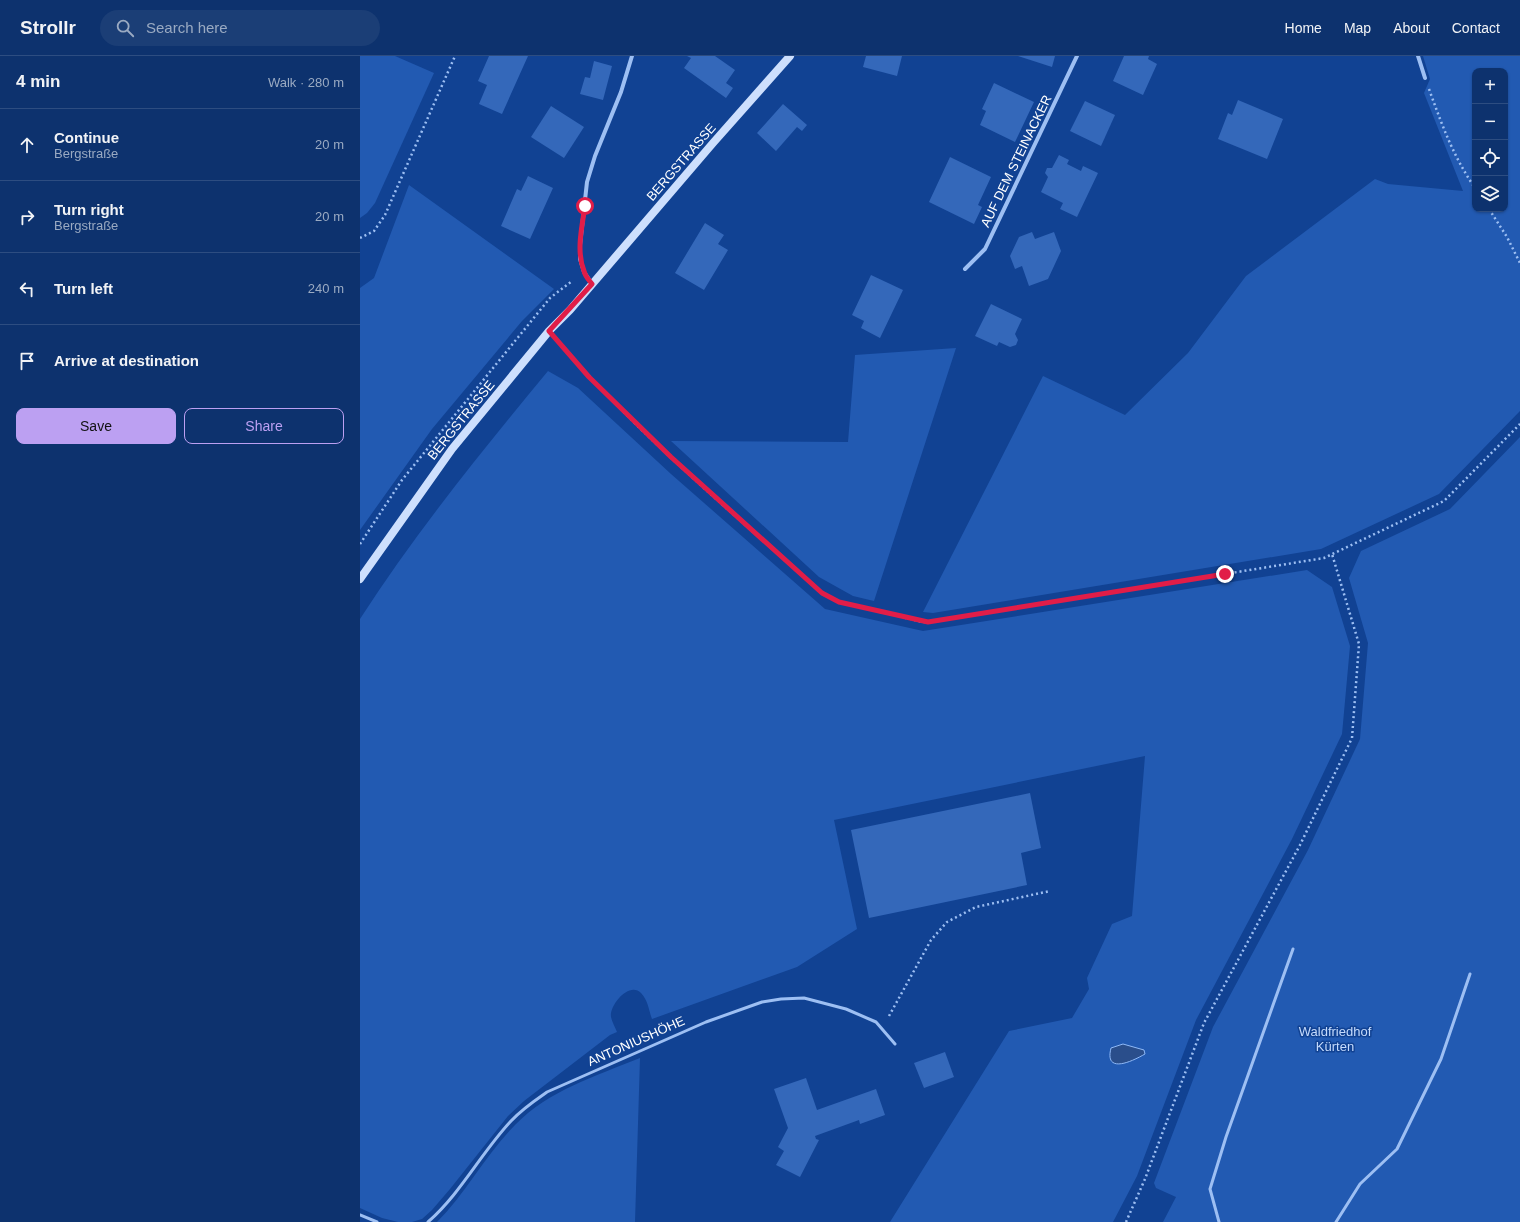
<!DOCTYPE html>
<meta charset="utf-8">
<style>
:root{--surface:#0d326e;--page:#1b3e76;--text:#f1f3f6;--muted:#9aaac2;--line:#2d4d81;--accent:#bca0f2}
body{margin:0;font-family:Arial,sans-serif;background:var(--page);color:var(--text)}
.controls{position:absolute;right:12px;top:12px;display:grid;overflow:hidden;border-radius:8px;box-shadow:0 1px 3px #0004}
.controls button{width:36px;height:36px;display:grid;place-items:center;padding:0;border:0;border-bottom:1px solid var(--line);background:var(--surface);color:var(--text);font:20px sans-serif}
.stop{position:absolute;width:12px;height:12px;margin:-9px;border:3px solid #e11d48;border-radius:50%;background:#fff}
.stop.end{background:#e11d48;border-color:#fff;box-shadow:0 1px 4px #0008}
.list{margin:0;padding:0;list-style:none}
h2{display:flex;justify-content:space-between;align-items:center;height:52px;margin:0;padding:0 16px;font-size:17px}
h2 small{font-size:13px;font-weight:400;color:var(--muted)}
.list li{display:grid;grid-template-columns:26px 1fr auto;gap:12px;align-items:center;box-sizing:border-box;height:72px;padding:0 16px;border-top:1px solid var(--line)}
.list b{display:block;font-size:15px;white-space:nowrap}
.list p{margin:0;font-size:13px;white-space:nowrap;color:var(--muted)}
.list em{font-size:13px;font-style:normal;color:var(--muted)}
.actions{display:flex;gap:8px;padding:12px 16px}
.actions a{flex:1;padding:9px 0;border:1px solid var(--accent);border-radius:8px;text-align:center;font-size:14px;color:var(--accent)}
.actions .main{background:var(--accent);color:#111}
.icon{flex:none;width:22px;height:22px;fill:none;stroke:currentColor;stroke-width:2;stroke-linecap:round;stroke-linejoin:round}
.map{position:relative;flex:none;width:1160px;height:1166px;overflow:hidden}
header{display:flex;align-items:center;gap:24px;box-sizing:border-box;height:56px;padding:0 20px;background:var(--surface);border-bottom:1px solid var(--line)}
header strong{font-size:19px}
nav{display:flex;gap:22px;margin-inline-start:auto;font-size:14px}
.search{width:280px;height:36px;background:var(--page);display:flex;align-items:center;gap:10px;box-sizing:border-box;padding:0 14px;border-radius:22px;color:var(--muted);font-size:15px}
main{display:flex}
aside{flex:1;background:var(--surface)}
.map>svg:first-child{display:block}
.green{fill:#225ab2;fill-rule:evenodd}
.water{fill:#2a4e8b;stroke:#8fb9f7}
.building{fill:#3468ba}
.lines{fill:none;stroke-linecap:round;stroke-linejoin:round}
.path{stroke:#9dbff3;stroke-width:2.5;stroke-dasharray:2 3;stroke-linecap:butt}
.lane{stroke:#9dbff3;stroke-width:3}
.street{stroke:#9dbff3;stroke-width:4}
.secondary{stroke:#cddffd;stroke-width:8}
.route{stroke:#e11d48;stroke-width:5}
.labels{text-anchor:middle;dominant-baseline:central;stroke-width:3;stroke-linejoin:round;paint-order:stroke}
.street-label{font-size:13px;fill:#fff;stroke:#114293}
.park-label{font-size:13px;fill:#c5dbfd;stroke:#114293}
</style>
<header>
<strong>Strollr</strong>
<div class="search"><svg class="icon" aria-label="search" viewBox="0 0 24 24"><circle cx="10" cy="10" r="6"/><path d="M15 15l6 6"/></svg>Search here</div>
<nav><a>Home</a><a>Map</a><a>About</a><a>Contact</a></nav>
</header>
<main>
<aside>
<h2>4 min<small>Walk · 280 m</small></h2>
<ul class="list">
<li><svg class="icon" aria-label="ahead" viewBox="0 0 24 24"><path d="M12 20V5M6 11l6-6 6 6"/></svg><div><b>Continue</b><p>Bergstraße</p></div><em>20 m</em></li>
<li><svg class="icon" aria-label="right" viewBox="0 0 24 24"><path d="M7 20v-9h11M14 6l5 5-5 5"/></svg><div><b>Turn right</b><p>Bergstraße</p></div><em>20 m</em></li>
<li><svg class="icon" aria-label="left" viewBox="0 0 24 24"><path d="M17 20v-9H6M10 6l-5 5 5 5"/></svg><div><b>Turn left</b></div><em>240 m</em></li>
<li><svg class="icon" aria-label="arrive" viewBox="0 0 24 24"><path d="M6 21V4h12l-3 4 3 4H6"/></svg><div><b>Arrive at destination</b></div></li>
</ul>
<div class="actions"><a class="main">Save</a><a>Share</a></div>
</aside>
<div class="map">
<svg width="1160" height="1166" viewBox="0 0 1160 1166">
<rect width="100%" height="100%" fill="#114293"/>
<g class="green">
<polygon points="0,0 35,0 74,17 15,147 7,157 0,162"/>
<path d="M1063 0H1160V355L1079 438 961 493 573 557 563 556 683 320 765 359 828 297 886 220 1015 123 1028 128 1103 135 1064 37 1070 23ZM1115 15H1145V153H1115Z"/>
<polygon points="49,129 194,233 162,265 72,373 0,474 0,232 14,222"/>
<polygon points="596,292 514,545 493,540 459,521 311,385 488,386 495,299"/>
<path d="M188 315 218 332 311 418 465 553 563 575 947 514 972 531 990 590 982 678 932 783 836 964 777 1120 753 1166H530L649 975 712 962 729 933 727 922 752 868 772 860 785 700 474 764 497 873 437 911 292 963C289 955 288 944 281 937 269 925 249 950 251 961 252 966 255 971 257 976L250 979 164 1045 148 1060 90 1133 72 1154 62 1163 52 1166H38L22 1162 0 1152V563C56 476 122 395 188 315Z"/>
<polygon points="1160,381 1160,1166 803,1166 816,1141 796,1132 794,1127 853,971 948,794 1000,683 1008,587 989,522 1001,495 1090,453"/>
<path d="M280 1002 275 1166H77C106 1137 126 1098 155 1069 189 1034 236 1020 280 1002Z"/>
</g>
<path class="water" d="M763 988 784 994 785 998C773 1005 744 1019 751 992Z"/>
<g class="building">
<polygon points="129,0 168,0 142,58 119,48 127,29 118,25"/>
<polygon points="327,0 355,0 375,14 366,27 373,32 366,42 324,12 331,2"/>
<polygon points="506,0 542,0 537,20 503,11"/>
<polygon points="658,0 695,0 692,11"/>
<polygon points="764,0 789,0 788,3 797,8 783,39 753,25"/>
<polygon points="234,5 252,10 243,44 220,38 225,21 230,22"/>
<polygon points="634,27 674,46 655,86 620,69 626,55 622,53"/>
<polygon points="878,44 923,63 907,103 858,83 868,57 872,59"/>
<polygon points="725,45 755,59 741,90 710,75"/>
<polygon points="423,48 447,69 442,75 437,71 416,95 397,77"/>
<polygon points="191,50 224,71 204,102 171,81"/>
<polygon points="699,99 709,104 707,108 721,115 723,110 738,117 717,161 700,153 703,147 681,136 688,121 685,117 687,112 692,112"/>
<polygon points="590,101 631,121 618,149 622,151 614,168 569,146"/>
<polygon points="168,120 193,132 170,183 141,170 157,133 161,135"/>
<polygon points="345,167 364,179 358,188 368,194 344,234 315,217"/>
<polygon points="672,176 675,183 694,176 701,195 688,223 669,230 662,210 655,213 650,200 659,181"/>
<polygon points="511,219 543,234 520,282 501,272 504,265 492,259"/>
<polygon points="631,248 662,263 655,278 658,284 656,289 650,291 639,286 637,290 615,280"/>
<polygon points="670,737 681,792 661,797 667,829 509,862 491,774"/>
<polygon points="585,996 594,1021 564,1032 554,1007"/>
<polygon points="446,1022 457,1054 516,1033 525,1059 500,1068 499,1064 455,1080 456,1083 459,1084 440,1121 416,1109 424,1095 418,1091 428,1072 414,1033"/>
</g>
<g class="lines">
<g class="path">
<path d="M1069 33C1082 69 1093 100 1115 132"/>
<polyline points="1129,153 1147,181 1160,207"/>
<polyline points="0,182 14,175 25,159 95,0"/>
<path d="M199 286C277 378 372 456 462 537L479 546 563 566H568L964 502 1084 445 1160 368"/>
<polyline points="0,488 42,424 190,242 212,225"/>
<polyline points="529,960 571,884 587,866 616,851 690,835"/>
<polyline points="766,1166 785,1123 844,967 940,789 992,682 999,588 972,498"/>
</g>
<g class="lane">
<polyline points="0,1159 17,1166"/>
<path d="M68 1166C101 1137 121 1097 151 1065 162 1053 174 1045 187 1036L346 966 402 946 421 943 444 942 486 953 516 966 535 988"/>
<polyline points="859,1166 850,1133 866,1081 933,893"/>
<polyline points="976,1166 1000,1128 1037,1093 1081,1003 1110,918"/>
</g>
<g class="street">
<polyline points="1058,0 1065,22"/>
<polyline points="605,213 625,193 717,0"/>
<polyline points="232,228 224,216 220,203 220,189 227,126 235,100 261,36 272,0"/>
</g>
<polyline class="secondary" points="0,523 92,393 189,275 210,254 353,87 430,0"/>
</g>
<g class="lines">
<path class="route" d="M225 150C222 171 216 195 224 215 225 220 229 224 232 228L189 275 229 321 311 401 462 537 479 546 568 566 865 518"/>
</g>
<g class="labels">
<g class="street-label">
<text transform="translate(656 105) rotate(-64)">AUF DEM STEINACKER</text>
<text transform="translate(321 106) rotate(-49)">BERGSTRASSE</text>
<text transform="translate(101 364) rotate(-51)">BERGSTRASSE</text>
<text transform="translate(276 985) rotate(-24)">ANTONIUSHÖHE</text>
</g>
<g class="park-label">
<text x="975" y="975">Waldfriedhof<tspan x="975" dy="15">Kürten</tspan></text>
</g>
</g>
</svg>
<div class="controls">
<button>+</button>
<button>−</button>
<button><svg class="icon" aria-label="locate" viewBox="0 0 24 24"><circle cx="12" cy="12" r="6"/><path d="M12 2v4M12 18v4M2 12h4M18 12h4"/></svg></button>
<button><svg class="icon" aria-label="layers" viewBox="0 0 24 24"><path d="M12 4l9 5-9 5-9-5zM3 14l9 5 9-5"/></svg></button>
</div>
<div class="stop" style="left:225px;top:150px"></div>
<div class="stop end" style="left:865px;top:518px"></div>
</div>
</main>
